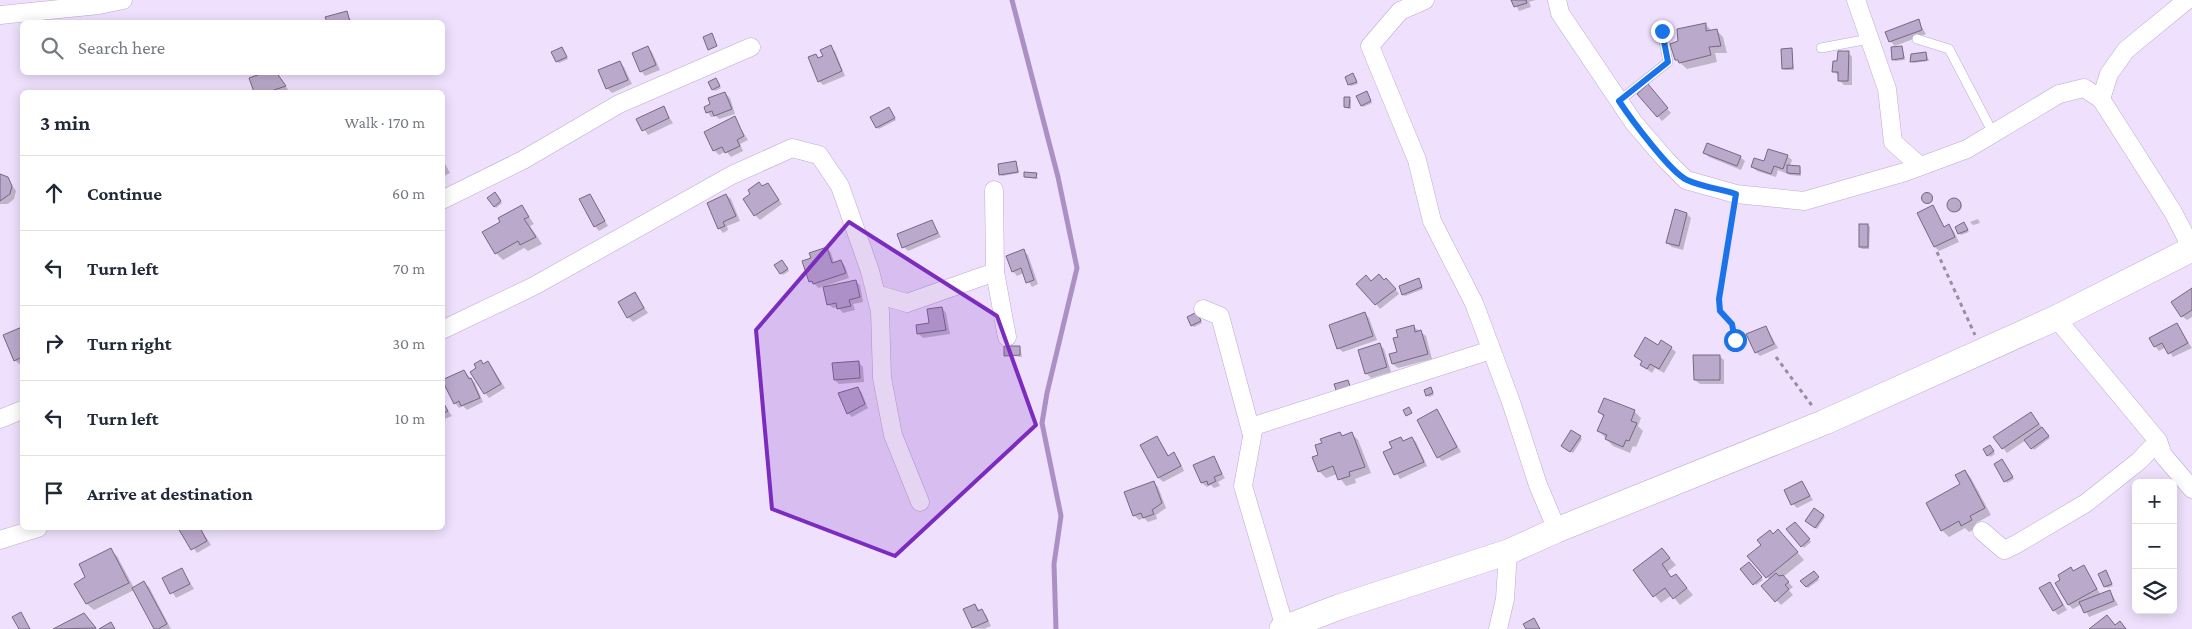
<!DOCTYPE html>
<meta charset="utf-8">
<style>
:root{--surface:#fff;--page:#f6f6f7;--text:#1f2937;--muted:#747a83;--line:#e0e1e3}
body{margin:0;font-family:"Crimson Pro",serif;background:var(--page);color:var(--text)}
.controls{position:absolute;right:15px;bottom:15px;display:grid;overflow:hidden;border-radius:8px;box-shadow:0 2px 12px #0003}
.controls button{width:45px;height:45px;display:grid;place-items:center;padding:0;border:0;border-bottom:1px solid var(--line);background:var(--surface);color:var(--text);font:25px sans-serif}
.stop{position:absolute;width:15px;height:15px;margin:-11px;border:4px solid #1a73e8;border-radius:50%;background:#fff}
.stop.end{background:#1a73e8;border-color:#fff;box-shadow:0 1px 5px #0008}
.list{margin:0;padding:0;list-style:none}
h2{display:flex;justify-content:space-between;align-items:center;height:65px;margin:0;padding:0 20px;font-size:21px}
h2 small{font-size:16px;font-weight:400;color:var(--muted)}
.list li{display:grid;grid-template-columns:32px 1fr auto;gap:15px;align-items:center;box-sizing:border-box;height:75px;padding:0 20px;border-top:1px solid var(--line)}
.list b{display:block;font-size:19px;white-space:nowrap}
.list em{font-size:16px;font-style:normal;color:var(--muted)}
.icon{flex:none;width:28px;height:28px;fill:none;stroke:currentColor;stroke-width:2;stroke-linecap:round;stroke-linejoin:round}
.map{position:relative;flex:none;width:2192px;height:629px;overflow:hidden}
.search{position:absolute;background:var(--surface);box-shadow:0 2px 12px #0003;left:20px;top:20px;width:425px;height:55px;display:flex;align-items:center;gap:12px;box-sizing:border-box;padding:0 18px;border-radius:8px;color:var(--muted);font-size:19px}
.panel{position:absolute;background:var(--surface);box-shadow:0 2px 12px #0003;left:20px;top:90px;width:425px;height:440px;border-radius:8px}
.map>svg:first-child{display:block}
.shadow{fill:#0003}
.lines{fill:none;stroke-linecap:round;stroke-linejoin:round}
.stream{stroke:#ac8fc5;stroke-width:5}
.building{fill:#bba9cb;stroke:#776685}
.lane-casing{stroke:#bcaacb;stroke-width:10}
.street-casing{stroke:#bcaacb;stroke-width:19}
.secondary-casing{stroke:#bcaacb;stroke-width:26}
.path{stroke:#988da3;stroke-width:3;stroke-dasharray:4 4;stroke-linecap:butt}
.lane{stroke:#fff;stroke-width:9}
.street{stroke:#fff;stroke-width:18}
.secondary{stroke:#fff;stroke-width:25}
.route{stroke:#1a73e8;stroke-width:6}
.marked{fill:#7b2cbf;fill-opacity:0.2;stroke:#7b2cbf;stroke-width:4;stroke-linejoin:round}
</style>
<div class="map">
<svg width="2192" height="629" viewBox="0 0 2192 629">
<rect width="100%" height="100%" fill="#efe1fd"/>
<g class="shadow">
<polygon points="1513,0 1536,0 1529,2 1531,7 1519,11"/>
<polygon points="346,12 352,22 328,22 326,18"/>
<polygon points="1918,21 1926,34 1895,46 1890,41"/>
<polygon points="1705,24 1712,31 1716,30 1723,37 1727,53 1715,53 1717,62 1687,69 1676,59"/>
<polygon points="830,47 835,51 845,76 823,85 819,81 816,55 819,59 825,56"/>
<polygon points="1902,47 1905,60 1895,61 1893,59"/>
<polygon points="562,48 568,59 559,63 557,61"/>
<polygon points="648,48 652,52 660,70 645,76 641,71"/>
<polygon points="1791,50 1794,70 1785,70 1783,68"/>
<polygon points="1848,52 1852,57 1852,85 1844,85 1839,80 1839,76 1833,71"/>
<polygon points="1926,53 1929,61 1913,63 1912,61"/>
<polygon points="620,62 624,67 632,84 612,93 607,88"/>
<polygon points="320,72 340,72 340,73 322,75"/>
<polygon points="1353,74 1358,84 1351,86 1349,84"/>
<polygon points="278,76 289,91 255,92 250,79"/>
<polygon points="716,80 721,88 715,91 713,89"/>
<polygon points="1652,90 1671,113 1662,121 1639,94"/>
<polygon points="1367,92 1372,103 1363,107 1362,105"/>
<polygon points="725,93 730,98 735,114 719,119 716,116 711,117 705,108"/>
<polygon points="1349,98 1351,100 1351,109 1345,107"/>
<polygon points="663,108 673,123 648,135 638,120"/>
<polygon points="889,108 896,120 879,129 877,127"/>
<polygon points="734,118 748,140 740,144 743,151 731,157 726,151 719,155 714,150"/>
<polygon points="1705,153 1740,157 1745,161 1741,170 1709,157"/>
<polygon points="1787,156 1792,160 1790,166 1800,167 1801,176 1790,175 1778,170 1776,177 1757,171 1753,167"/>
<polygon points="442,158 450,173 442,177"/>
<polygon points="1016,162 1019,173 1002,176 1000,174"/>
<polygon points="1036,174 1038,179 1025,177"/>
<polygon points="0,175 9,181 16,191 14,199 8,204 0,204"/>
<polygon points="767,184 782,204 760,220 755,215 762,188"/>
<circle cx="1928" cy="199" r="5"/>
<polygon points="590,195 608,226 599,231 595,226"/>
<polygon points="726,195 731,199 740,221 727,226 728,230 723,233 719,228"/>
<polygon points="497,196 502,203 496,208 489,198"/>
<circle cx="1956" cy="206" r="6"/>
<polygon points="522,207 534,224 530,226 542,244 528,251 524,248 503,260 496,253"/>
<polygon points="1933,207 1945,228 1949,226 1953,230 1959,242 1939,251 1935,247"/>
<polygon points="1687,214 1691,218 1683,250 1672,247 1667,243"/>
<polygon points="1978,219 1980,223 1973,225 1970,222"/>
<polygon points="932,221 941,237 908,251 904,247"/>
<polygon points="1964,224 1969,232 1961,235 1959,233"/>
<polygon points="1868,225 1870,227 1869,249 1862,249 1860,247"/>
<polygon points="827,248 831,253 834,263 841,261 845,266 849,278 825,286 826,288 855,281 860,285 863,302 853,304 855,310 843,313 838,307 833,308 828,304 824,286 819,288 810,281 812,259"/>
<polygon points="1023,251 1028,255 1038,284 1032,287 1024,273 1017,276 1013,271"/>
<polygon points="783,263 789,271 783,275 781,273"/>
<polygon points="1384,281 1391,284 1399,294 1380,309 1376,304 1371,282"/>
<polygon points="1420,282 1423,289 1405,296 1403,295 1400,287"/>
<polygon points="2192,289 2192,317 2187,320 2182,316"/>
<polygon points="635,293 648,313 633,322 628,317"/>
<polygon points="942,308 946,313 950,334 923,338 918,333 931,324"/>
<polygon points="1365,313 1369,318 1377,340 1343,352 1338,348"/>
<polygon points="1198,315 1202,323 1194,327 1192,325"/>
<polygon points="2177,325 2192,348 2173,357 2166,347 2159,351 2155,346"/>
<polygon points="1414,327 1426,336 1432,359 1398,368 1393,364 1398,353 1399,338"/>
<polygon points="1766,327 1778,348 1760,356 1756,352"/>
<polygon points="22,328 22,363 19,364 15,360 5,335"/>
<polygon points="1380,345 1384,349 1391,372 1371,378 1366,373"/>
<polygon points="1658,346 1671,348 1676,352 1664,373 1655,368 1652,373 1641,365 1643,362 1636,356"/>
<polygon points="1020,347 1022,357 1005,355"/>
<polygon points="1719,356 1724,360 1724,384 1700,384 1695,380"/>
<polygon points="480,361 484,365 488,363 492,367 505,388 489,398 485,393 478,369"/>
<polygon points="858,362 863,367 864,382 839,384 835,380"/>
<polygon points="464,371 475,383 483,402 467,410 463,406 459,408 455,403"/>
<polygon points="858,388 862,393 868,408 852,417 848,413"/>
<polygon points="1431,389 1434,395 1429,397 1427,395"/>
<polygon points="442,402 452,416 442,420"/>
<polygon points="1437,410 1461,452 1442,461 1438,457"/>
<polygon points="1634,411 1641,418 1638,426 1643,431 1636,447 1633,446 1630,453 1613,446 1598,430 1604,417 1599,412"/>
<polygon points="2031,413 2050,438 2034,450 2026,440 2007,453 2003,448"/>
<polygon points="1340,433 1343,437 1352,434 1358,440 1371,473 1355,479 1356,483 1346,486 1337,474 1326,478 1319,471 1323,443"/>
<polygon points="1580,437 1582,439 1573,453 1564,448"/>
<polygon points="1157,438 1169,456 1173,454 1178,458 1184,471 1163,482 1159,478"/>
<polygon points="1401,438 1404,442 1412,438 1416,442 1427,466 1400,479 1385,453 1394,449"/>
<polygon points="1992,448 1995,454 1990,457 1988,455"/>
<polygon points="1213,458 1225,478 1218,482 1220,486 1214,488 1211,485 1207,487 1202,483 1195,466"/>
<polygon points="2004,463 2014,479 2007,483 2006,481"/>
<polygon points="1965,471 1971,478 1991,515 1976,523 1978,527 1969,532 1965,528 1949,537 1942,530 1962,485"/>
<polygon points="1154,483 1158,487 1166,508 1156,515 1157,519 1148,522 1144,518 1139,520 1134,515"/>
<polygon points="1802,483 1813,500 1797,508 1793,504"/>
<polygon points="1823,516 1825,517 1817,529 1809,523"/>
<polygon points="1795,523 1811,542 1804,548 1788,530"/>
<polygon points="180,528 200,528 211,545 197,553"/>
<polygon points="1773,535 1785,538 1804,560 1783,577 1793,587 1789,590 1793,595 1781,605 1763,586 1770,580 1749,556"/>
<polygon points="1662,549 1676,565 1667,572 1672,578 1676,575 1693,595 1680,605 1672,595 1661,603 1634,570"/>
<polygon points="110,550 117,556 134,588 144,583 149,587 171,629 155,629 134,590 94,610 87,604 76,584 86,577"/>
<polygon points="1748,563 1763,580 1756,585 1742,569"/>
<polygon points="2083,567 2101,595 2110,591 2118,605 2089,617 2082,604 2073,609 2068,604 2071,569 2074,572"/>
<polygon points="182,570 194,589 176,598 164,579"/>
<polygon points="2106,572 2113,586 2107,588 2105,586"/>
<polygon points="1814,573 1819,580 1808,588 1802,581"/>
<polygon points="2050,583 2067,610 2058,615 2054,610"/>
<polygon points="974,605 986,615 991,626 984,629 973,628 965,609"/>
<polygon points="84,615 97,629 56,629"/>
</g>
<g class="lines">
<polyline class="stream" points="1012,0 1058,177 1077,268 1047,393 1042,423 1061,516 1054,564 1056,629"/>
</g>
<g class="building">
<polygon points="1511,0 1526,0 1527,3 1514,7"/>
<polygon points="347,11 350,22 327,22 325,17"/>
<polygon points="1919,19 1922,30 1889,42 1885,32"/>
<polygon points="1706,23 1706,31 1717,29 1721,46 1709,47 1711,55 1679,63 1678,60 1675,60 1670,44 1678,41 1677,29"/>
<polygon points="712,33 717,46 708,50 703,37"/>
<polygon points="831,45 842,71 818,82 808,57 816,54 818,58 823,56 820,50"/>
<polygon points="648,46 656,65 640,72 632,53"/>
<polygon points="1902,46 1904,58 1892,60 1891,47"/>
<polygon points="562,47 567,57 556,62 551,52"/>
<polygon points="1792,48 1793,68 1782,69 1781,49"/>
<polygon points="1838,51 1849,51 1848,81 1838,81 1838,72 1832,72 1833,61 1837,61"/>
<polygon points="1926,52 1927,60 1910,62 1911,54"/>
<polygon points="620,61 628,80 606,89 598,70"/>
<polygon points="266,72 276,72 286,86 268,92 254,92 249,78"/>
<polygon points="1353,73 1357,82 1348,85 1345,77"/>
<polygon points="716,78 720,86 712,90 708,82"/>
<polygon points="1648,84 1668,108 1657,117 1637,94"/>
<polygon points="1367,91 1371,101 1361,106 1356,96"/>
<polygon points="725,92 732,109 714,116 712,111 706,113 704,107 710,104 708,98"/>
<polygon points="1344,97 1350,97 1349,108 1344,107"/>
<polygon points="664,106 669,118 642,131 636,119"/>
<polygon points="889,107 895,118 876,128 870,117"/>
<polygon points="735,116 744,136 737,140 740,146 725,153 722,147 713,151 704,132"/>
<polygon points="1707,143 1741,156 1737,166 1703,153"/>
<polygon points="1768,149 1788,155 1783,169 1774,166 1771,174 1751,167 1754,158 1764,161"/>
<polygon points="1016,161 1018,172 999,175 998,164"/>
<polygon points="1787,165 1800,166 1800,174 1787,173"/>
<polygon points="1024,172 1037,173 1036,178 1024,177"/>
<polygon points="0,174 8,177 12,186 10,194 0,201"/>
<polygon points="759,182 762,186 768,183 779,200 754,216 743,199 750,194 748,190"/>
<polygon points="495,192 501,201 494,207 487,198"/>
<circle cx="1927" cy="198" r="5.5"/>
<polygon points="590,194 605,221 594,227 579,199"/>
<polygon points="726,194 736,216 723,222 725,226 718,229 707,203"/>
<circle cx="1954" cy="205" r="7"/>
<polygon points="522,205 529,217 524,219 536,237 520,245 518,241 495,254 482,232 500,222 498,218"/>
<polygon points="1933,205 1944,227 1949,224 1955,237 1934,247 1917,213"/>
<polygon points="1675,209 1687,213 1679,246 1666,243"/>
<polygon points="932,220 938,233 902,248 897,234"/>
<polygon points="1964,222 1968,230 1958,234 1955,227"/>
<rect x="1859" y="224" width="9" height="23"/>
<polygon points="827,247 832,263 841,260 846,273 813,284 812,281 809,282 802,261 811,258 809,253"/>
<polygon points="1024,249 1034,280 1026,283 1021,268 1012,272 1006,256"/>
<polygon points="782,260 788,269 780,274 774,265"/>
<polygon points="1379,274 1384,280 1386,278 1396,289 1375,305 1356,284 1366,275 1371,281"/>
<polygon points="1419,278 1422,287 1402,295 1399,286"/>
<polygon points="856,280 860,297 849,300 851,306 837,309 836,303 827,305 823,287"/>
<polygon points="2192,288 2192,310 2181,317 2171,302"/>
<polygon points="635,292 644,308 627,318 618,302"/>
<polygon points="942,307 946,330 917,334 916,325 929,323 927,309"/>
<polygon points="1197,312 1201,321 1191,326 1187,317"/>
<polygon points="1365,312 1373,336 1337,349 1329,325"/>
<polygon points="2177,323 2188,343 2168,354 2162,343 2154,347 2149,338"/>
<polygon points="1414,325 1415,332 1421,330 1428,354 1392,364 1389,354 1397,352 1393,338 1398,337 1396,330"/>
<polygon points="1766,326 1774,344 1755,353 1746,334"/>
<polygon points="22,327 22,357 14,361 3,335"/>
<polygon points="1645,337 1658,345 1661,340 1672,347 1659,369 1650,364 1647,369 1640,365 1642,361 1634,356"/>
<polygon points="1380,343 1387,367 1365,374 1358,350"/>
<polygon points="1004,346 1020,346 1020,355 1004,356"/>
<polygon points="1693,355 1720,355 1720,380 1694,380"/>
<polygon points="481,360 483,364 488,361 501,384 484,394 470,372 476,368 474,364"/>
<polygon points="859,361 860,378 834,380 832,363"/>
<polygon points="464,370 469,379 471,378 480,398 461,406 459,401 454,404 442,380"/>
<polygon points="1348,380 1351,389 1337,393 1334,384"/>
<polygon points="858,387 865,404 847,414 838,393"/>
<polygon points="1431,387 1433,393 1426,396 1424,390"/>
<polygon points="1604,398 1635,410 1631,421 1637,423 1629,441 1626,440 1623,447 1605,439 1607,435 1597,431 1604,415 1598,412"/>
<polygon points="442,400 448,411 442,414"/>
<polygon points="1409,407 1412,413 1406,416 1403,410"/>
<polygon points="1437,409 1457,447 1437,458 1417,420"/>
<polygon points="2031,412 2039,424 2002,449 1993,437"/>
<polygon points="2042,427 2049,436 2031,449 2024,440"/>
<polygon points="1571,430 1581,436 1570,452 1561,446"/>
<polygon points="1340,432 1342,436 1352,432 1365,467 1349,472 1350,476 1338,480 1333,466 1318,472 1312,457 1318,455 1315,445 1322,443 1320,439"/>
<polygon points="1157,436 1168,456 1174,452 1181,466 1158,478 1140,445"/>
<polygon points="1401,437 1403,441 1412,437 1424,462 1394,475 1383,452 1392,448 1389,442"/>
<polygon points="1990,445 1994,451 1987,456 1983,449"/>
<polygon points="1214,456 1222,474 1214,477 1216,481 1208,485 1207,481 1201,483 1193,465"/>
<polygon points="2002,459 2013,477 2004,482 1994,464"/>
<polygon points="1965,470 1985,508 1970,516 1972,520 1961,526 1959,521 1941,531 1926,503 1960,484 1955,475"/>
<polygon points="1154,481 1162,503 1152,510 1154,514 1143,518 1141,513 1133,516 1124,492"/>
<polygon points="1802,481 1810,496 1791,505 1784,490"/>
<polygon points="1814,508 1824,515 1815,528 1805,521"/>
<polygon points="1795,522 1810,539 1801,547 1786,529"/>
<polygon points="178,528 200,528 207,541 191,550"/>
<polygon points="1778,529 1798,552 1766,578 1747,556 1761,545 1757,540 1770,530 1773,534"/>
<polygon points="111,548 129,583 86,604 74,584 85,577 79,564"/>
<polygon points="1662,548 1670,558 1662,564 1671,577 1676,574 1687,588 1673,599 1665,588 1653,597 1633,570"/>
<polygon points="1749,562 1762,577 1753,585 1740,569"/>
<polygon points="2084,565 2097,589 2068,605 2055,583 2060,580 2058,575 2071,567 2073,571"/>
<polygon points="182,568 190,584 170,594 162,578"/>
<polygon points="2106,570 2112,584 2104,587 2098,574"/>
<polygon points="1814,571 1819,577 1806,587 1800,581"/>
<polygon points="1776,573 1779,576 1783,575 1789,582 1785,585 1789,589 1775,602 1761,586"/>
<polygon points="144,581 167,624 158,629 154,629 132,588"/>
<polygon points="2050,582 2063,605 2053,611 2039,588"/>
<polygon points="2110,590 2114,601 2084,613 2079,602"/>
<polygon points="975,604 978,611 982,609 988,621 972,628 963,609"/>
<polygon points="21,612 30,629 19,629 12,617"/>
<polygon points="84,613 96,628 53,629"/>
<polygon points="2107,615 2115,625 2120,621 2126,629 2089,629"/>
<polygon points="1534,618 1540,629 1526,629 1523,624"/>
<polygon points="111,622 115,629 99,629"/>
</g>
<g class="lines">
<defs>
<g id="lane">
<polyline points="1917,39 1949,49 1993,133"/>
<polyline points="1821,48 1869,39"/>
<polyline points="1619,101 1668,62 1662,31"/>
</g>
<g id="street">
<polyline points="1425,0 1400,11 1370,46 1417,160 1432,221 1474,303 1511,402 1538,485 1557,530"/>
<polyline points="1557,0 1560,13 1634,123 1666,160 1686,180 1736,194 1804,201 1905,172 1967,149 2059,94 2084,88 2101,99 2173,212 2192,249"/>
<polyline points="1856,0 1887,89 1893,142 1920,166"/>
<polyline points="0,15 99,5 123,0"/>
<polyline points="2101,99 2109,74 2126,50 2187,0"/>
<polyline points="994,190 995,272 1007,337"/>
<polyline points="442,200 523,160 619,104 751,47"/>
<polyline points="876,294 907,303 995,272"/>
<polyline points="1203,309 1220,316 1252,435"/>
<polyline points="2056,318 2158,441 2163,455 2192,489"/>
<polyline points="442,330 534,286 732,175 792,148 819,155 840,186 870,271 880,311 882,378 893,435 920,502"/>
<polyline points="0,419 22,410"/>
<polyline points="1982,531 2004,550 2015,545 2086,503 2139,461 2158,441"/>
<polyline points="0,540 38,528"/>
<polyline points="1285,628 1243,486 1254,426 1491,350"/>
<polyline points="1498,629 1505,599 1508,552"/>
</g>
<polyline id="secondary" points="1282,629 1339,607 1508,552 1557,530 1825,422 2056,318 2192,249"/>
</defs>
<use href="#lane" class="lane-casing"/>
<use href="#street" class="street-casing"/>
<use href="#secondary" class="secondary-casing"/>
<g class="path">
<polyline points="1734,209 1719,299 1720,311 1732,324 1735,340"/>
<polyline points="1937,252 1975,335"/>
<polyline points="1776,357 1813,407"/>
</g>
<use href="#lane" class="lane"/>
<use href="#street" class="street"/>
<use href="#secondary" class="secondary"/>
</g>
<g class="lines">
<path class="route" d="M1662 31 1668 62 1619 101C1631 119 1670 172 1687 180 1702 187 1721 189 1736 194L1719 299 1720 311 1732 324 1735 340"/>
</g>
<path class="marked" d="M849 222 997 316 1036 425 895 556 772 509 756 330Z"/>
</svg>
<div class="controls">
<button>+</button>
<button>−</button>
<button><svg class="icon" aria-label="layers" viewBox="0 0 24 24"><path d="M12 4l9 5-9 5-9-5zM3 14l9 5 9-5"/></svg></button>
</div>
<div class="stop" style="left:1735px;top:340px"></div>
<div class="stop end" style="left:1662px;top:31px"></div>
<div class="search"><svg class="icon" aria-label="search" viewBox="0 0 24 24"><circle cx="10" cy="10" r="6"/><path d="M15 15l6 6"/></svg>Search here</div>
<section class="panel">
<h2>3 min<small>Walk · 170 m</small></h2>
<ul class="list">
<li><svg class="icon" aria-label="ahead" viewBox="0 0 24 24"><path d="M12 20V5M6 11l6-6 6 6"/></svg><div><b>Continue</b></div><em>60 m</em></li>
<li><svg class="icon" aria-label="left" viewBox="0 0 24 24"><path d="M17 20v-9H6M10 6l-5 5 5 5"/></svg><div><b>Turn left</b></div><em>70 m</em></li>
<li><svg class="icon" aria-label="right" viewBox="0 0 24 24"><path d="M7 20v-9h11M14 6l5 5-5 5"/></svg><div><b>Turn right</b></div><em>30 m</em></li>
<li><svg class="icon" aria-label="left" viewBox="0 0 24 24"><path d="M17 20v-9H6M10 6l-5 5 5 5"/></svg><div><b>Turn left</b></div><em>10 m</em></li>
<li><svg class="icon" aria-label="arrive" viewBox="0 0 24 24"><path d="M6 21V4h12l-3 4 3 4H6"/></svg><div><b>Arrive at destination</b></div></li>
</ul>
</section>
</div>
